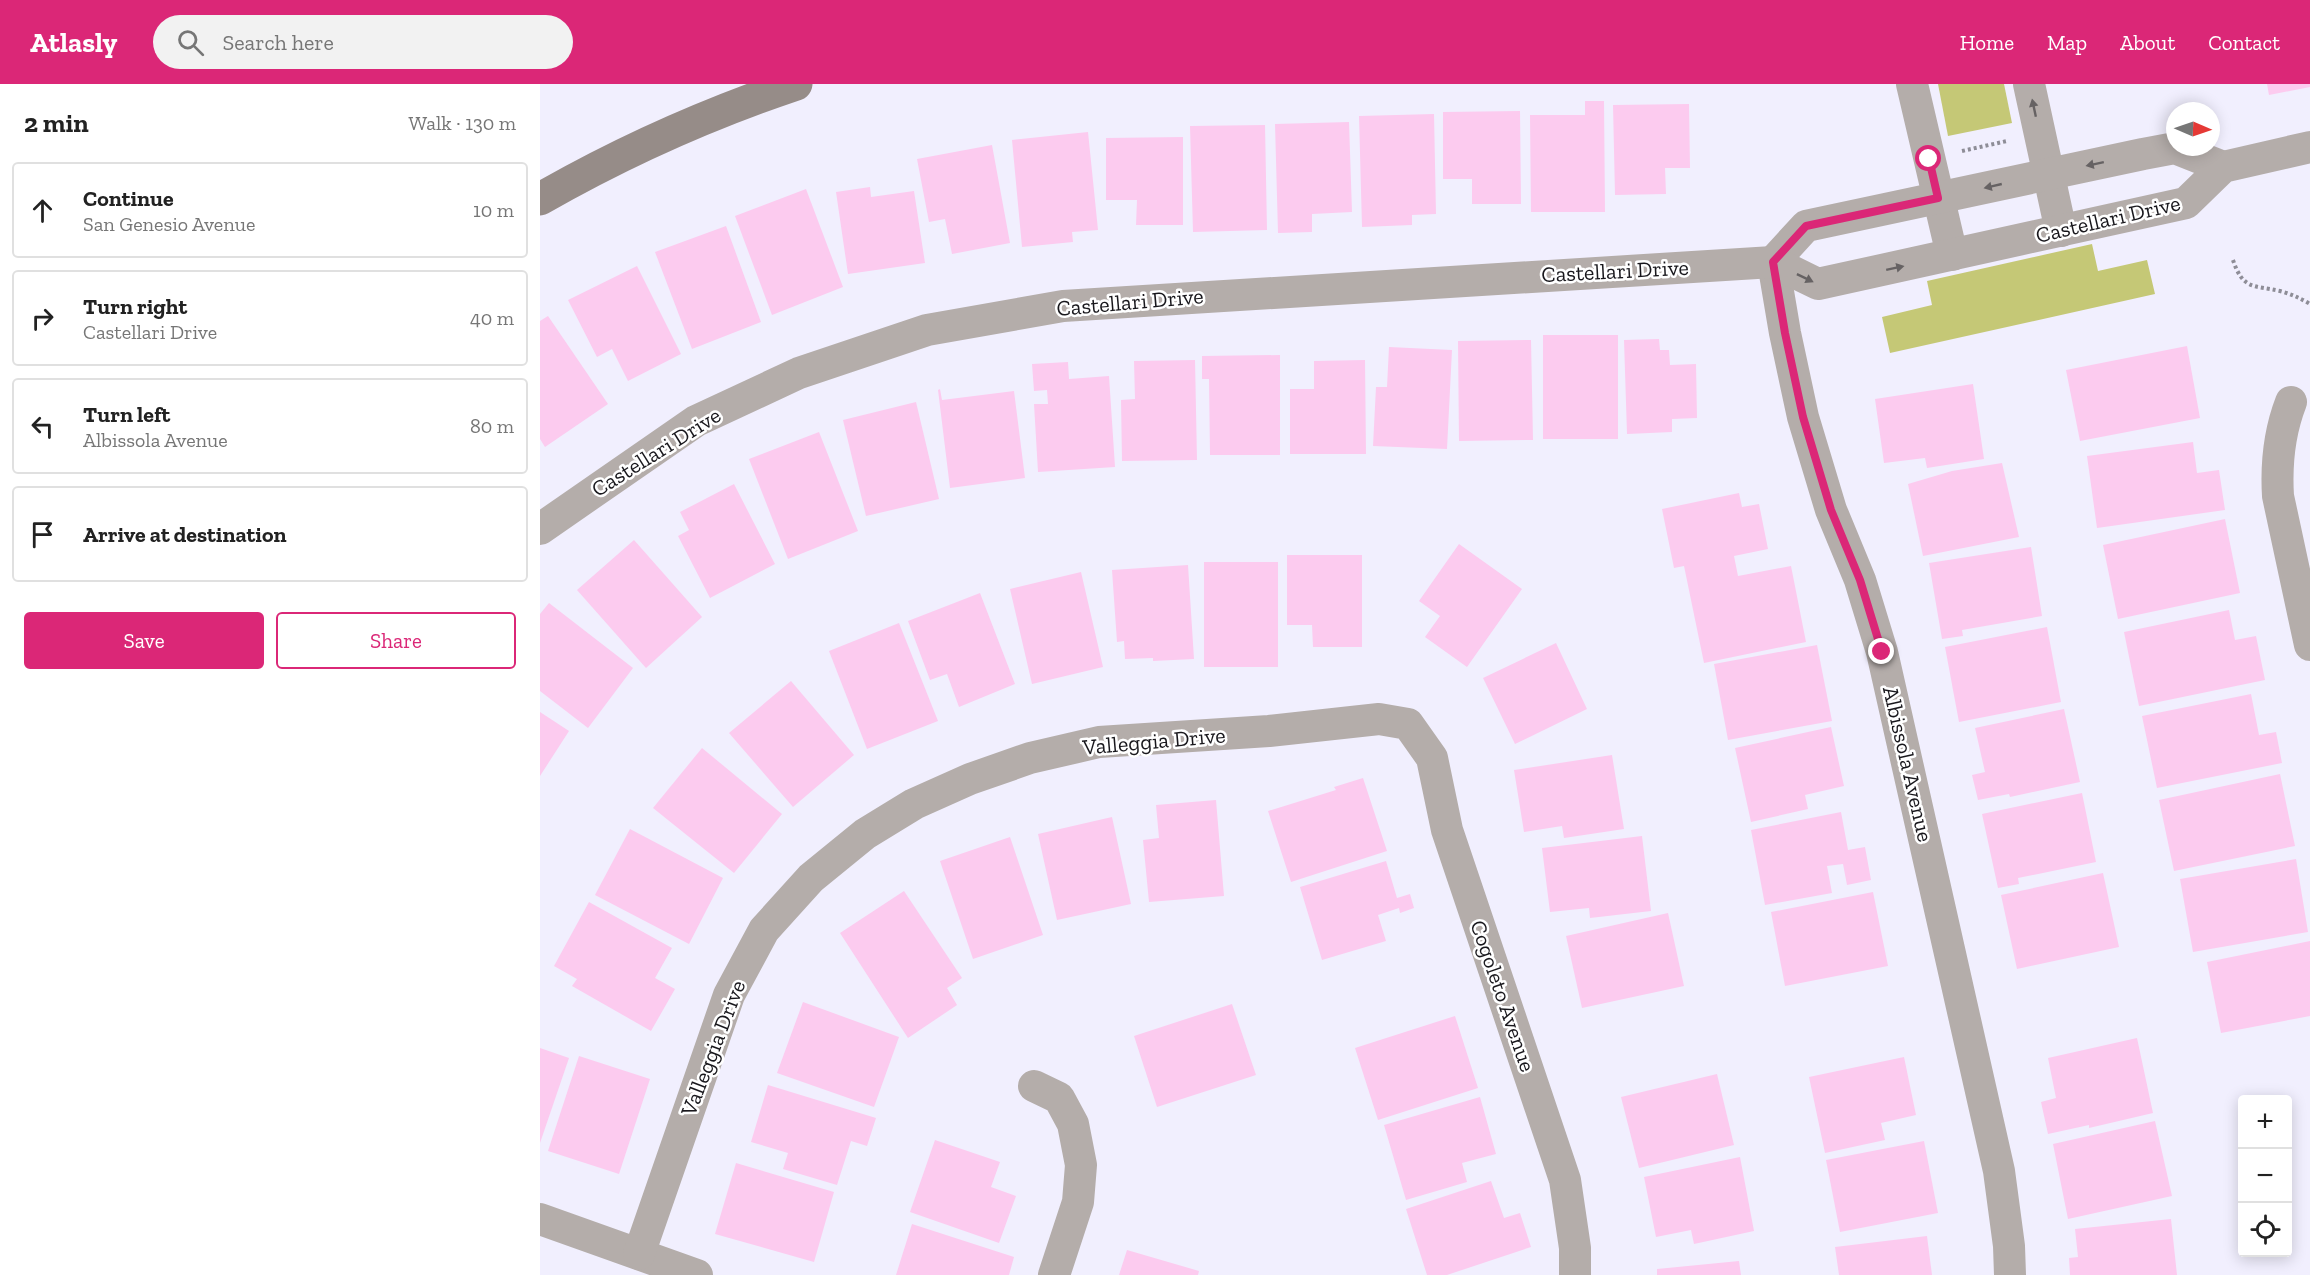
<!DOCTYPE html>
<meta charset="utf-8">
<style>
:root{--surface:#fff;--page:#f2f2f2;--text:#222;--muted:#767676;--line:#e0e0e0;--accent:#db2777}
body{margin:0;font-family:"Zilla Slab",serif;background:var(--page);color:var(--text)}
.controls{position:absolute;right:18px;bottom:18px;display:grid;overflow:hidden;border-radius:6px;box-shadow:0 3px 15px #0003}
.controls button{width:54px;height:54px;display:grid;place-items:center;padding:0;border:0;border-bottom:2px solid var(--line);background:var(--surface);color:var(--text);font:30px sans-serif}
.compass{position:absolute;left:1626px;top:18px;width:54px;height:54px;border-radius:50%;background:var(--surface);box-shadow:0 3px 15px #0003;rotate:92deg}
.stop{position:absolute;width:18px;height:18px;margin:-14px;border:4px solid #db2777;border-radius:50%;background:#fff}
.stop.end{background:#db2777;border-color:#fff;box-shadow:0 2px 6px #0008}
.list{margin:0;padding:0;list-style:none}
h2{display:flex;justify-content:space-between;align-items:center;height:78px;margin:0;padding:0 24px;font-size:26px}
h2 small{font-size:20px;font-weight:400;color:var(--muted)}
.list li{display:grid;grid-template-columns:39px 1fr auto;gap:18px;align-items:center;box-sizing:border-box;height:96px;margin:0 12px 12px;padding:0 12px;border:2px solid var(--line);border-radius:6px}
.list b{display:block;font-size:22px;white-space:nowrap}
.list p{margin:0;font-size:20px;white-space:nowrap;color:var(--muted)}
.list em{font-size:20px;font-style:normal;color:var(--muted)}
.actions{display:flex;gap:12px;padding:18px 24px}
.actions a{flex:1;padding:14px 0;border:2px solid var(--accent);border-radius:6px;text-align:center;font-size:21px;color:var(--accent)}
.actions .main{background:var(--accent);color:#fff}
.icon{flex:none;width:33px;height:33px;fill:none;stroke:currentColor;stroke-width:2;stroke-linecap:round;stroke-linejoin:round}
.map{position:relative;flex:none;width:1770px;height:1191px;overflow:hidden}
header{display:flex;align-items:center;gap:36px;box-sizing:border-box;height:84px;padding:0 30px;background:var(--accent);color:#fff}
header strong{font-size:28px}
nav{display:flex;gap:33px;margin-inline-start:auto;font-size:21px}
.search{width:420px;height:54px;background:var(--page);display:flex;align-items:center;gap:15px;box-sizing:border-box;padding:0 21px;border-radius:33px;color:var(--muted);font-size:22px}
main{display:flex}
aside{flex:1;background:var(--surface)}
.map>svg:first-child{display:block}
.green{fill:#c5c876}
.building{fill:#fccbef}
.lines{fill:none;stroke-linecap:round;stroke-linejoin:round}
.path{stroke:#8e8d97;stroke-width:4;stroke-dasharray:3 3;stroke-linecap:butt}
.street{stroke:#b4adaa;stroke-width:32}
.secondary{stroke:#968c88;stroke-width:33}
.oneway{fill:#666263}
.route{stroke:#db2777;stroke-width:8}
.labels{text-anchor:middle;dominant-baseline:central;stroke-width:5;stroke-linejoin:round;paint-order:stroke}
.street-label{font-size:22px;fill:#18171c;stroke:#fff}
</style>
<header>
<strong>Atlasly</strong>
<div class="search"><svg class="icon" aria-label="search" viewBox="0 0 24 24"><circle cx="10" cy="10" r="6"/><path d="M15 15l6 6"/></svg>Search here</div>
<nav><a>Home</a><a>Map</a><a>About</a><a>Contact</a></nav>
</header>
<main>
<aside>
<h2>2 min<small>Walk · 130 m</small></h2>
<ul class="list">
<li><svg class="icon" aria-label="ahead" viewBox="0 0 24 24"><path d="M12 20V5M6 11l6-6 6 6"/></svg><div><b>Continue</b><p>San Genesio Avenue</p></div><em>10 m</em></li>
<li><svg class="icon" aria-label="right" viewBox="0 0 24 24"><path d="M7 20v-9h11M14 6l5 5-5 5"/></svg><div><b>Turn right</b><p>Castellari Drive</p></div><em>40 m</em></li>
<li><svg class="icon" aria-label="left" viewBox="0 0 24 24"><path d="M17 20v-9H6M10 6l-5 5 5 5"/></svg><div><b>Turn left</b><p>Albissola Avenue</p></div><em>80 m</em></li>
<li><svg class="icon" aria-label="arrive" viewBox="0 0 24 24"><path d="M6 21V4h12l-3 4 3 4H6"/></svg><div><b>Arrive at destination</b></div></li>
</ul>
<div class="actions"><a class="main">Save</a><a>Share</a></div>
</aside>
<div class="map">
<svg width="1770" height="1191" viewBox="0 0 1770 1191">
<rect width="100%" height="100%" fill="#f1effe"/>
<g class="green">
<polygon points="1398,0 1464,0 1472,39 1408,52"/>
<polygon points="1552,160 1558,187 1607,176 1615,210 1350,269 1342,233 1392,221 1387,197"/>
</g>
<g class="building">
<polygon points="1727,0 1770,0 1770,3 1729,11"/>
<polygon points="1045,17 1064,17 1065,128 991,128 990,31 1045,31"/>
<polygon points="1149,20 1150,84 1125,84 1126,110 1075,111 1073,21"/>
<polygon points="980,27 981,120 932,120 932,95 903,95 903,28"/>
<polygon points="894,30 896,130 872,131 872,141 822,143 819,32"/>
<polygon points="809,38 812,128 772,130 772,148 738,149 735,40"/>
<polygon points="725,41 727,146 653,148 650,42"/>
<polygon points="548,48 558,146 532,148 533,158 482,163 472,56"/>
<polygon points="643,53 643,141 596,141 597,116 566,116 566,54"/>
<polygon points="452,61 470,159 412,170 405,135 389,138 377,75"/>
<polygon points="330,103 331,113 374,107 385,179 308,190 296,108"/>
<polygon points="266,105 303,203 232,231 195,132"/>
<polygon points="186,142 221,238 152,265 115,168"/>
<polygon points="97,182 141,270 88,297 72,265 57,273 28,216"/>
<polygon points="8,232 68,320 5,363 0,355 0,237"/>
<rect x="1003" y="251" width="75" height="104"/>
<polygon points="1119,255 1120,266 1129,266 1130,281 1156,280 1157,334 1132,335 1132,348 1087,350 1084,256"/>
<polygon points="991,256 993,356 919,357 918,257"/>
<polygon points="1647,262 1660,334 1540,357 1526,286"/>
<polygon points="849,263 912,266 907,365 833,362 836,303 847,303"/>
<polygon points="740,271 740,371 670,371 669,295 662,295 662,272"/>
<polygon points="655,276 657,376 582,377 581,316 595,315 594,277"/>
<polygon points="825,276 826,370 750,370 750,305 774,305 774,277"/>
<polygon points="528,278 529,295 569,292 575,383 498,388 494,320 508,320 507,306 494,307 492,280"/>
<polygon points="1433,300 1444,375 1387,384 1385,374 1344,379 1335,315"/>
<polygon points="400,305 402,316 474,307 485,394 410,404 398,306"/>
<polygon points="376,318 399,415 326,432 303,336"/>
<polygon points="279,348 318,447 248,475 209,375"/>
<polygon points="1653,358 1657,389 1679,386 1685,426 1557,444 1547,372"/>
<polygon points="1462,379 1479,453 1383,472 1368,400 1412,387"/>
<polygon points="194,400 235,480 170,514 138,452 149,446 140,428"/>
<polygon points="1199,409 1202,423 1219,420 1228,465 1194,472 1198,492 1251,482 1266,558 1164,579 1144,482 1134,484 1122,425"/>
<polygon points="1685,435 1700,509 1578,535 1563,461"/>
<polygon points="94,456 162,533 106,584 37,506"/>
<polygon points="919,460 982,505 927,583 885,553 900,532 879,517"/>
<polygon points="1491,463 1502,532 1422,546 1423,552 1402,555 1389,479"/>
<polygon points="747,471 822,471 822,563 773,563 772,541 747,541"/>
<rect x="664" y="478" width="74" height="105"/>
<polygon points="648,481 654,575 613,577 613,574 585,575 584,557 577,558 572,486"/>
<polygon points="541,488 563,583 492,600 470,505"/>
<polygon points="440,509 475,600 419,623 407,590 390,596 368,537"/>
<polygon points="9,519 93,584 48,644 0,607 0,530"/>
<polygon points="1689,526 1695,556 1716,552 1725,596 1599,622 1584,548"/>
<polygon points="359,539 398,637 327,665 289,567"/>
<polygon points="1507,543 1521,618 1419,638 1405,563"/>
<polygon points="1016,559 1047,625 975,660 943,594"/>
<polygon points="1277,561 1292,637 1188,656 1174,580"/>
<polygon points="251,597 314,671 253,723 189,649"/>
<polygon points="1711,610 1719,651 1736,648 1742,679 1617,704 1602,632"/>
<polygon points="1524,625 1540,698 1470,713 1469,710 1438,716 1432,691 1445,688 1435,644"/>
<polygon points="0,628 29,647 0,692"/>
<polygon points="1291,643 1304,702 1265,711 1268,725 1211,738 1195,664"/>
<polygon points="162,664 242,730 194,789 113,724"/>
<polygon points="1072,671 1084,745 1024,754 1022,742 984,748 974,686"/>
<polygon points="1740,690 1755,762 1634,787 1619,716"/>
<polygon points="823,694 847,767 751,798 728,727 796,706 794,703"/>
<polygon points="1542,709 1556,778 1478,794 1479,800 1458,804 1442,730"/>
<polygon points="676,716 684,812 609,818 603,756 619,754 616,721"/>
<polygon points="1301,728 1308,766 1325,763 1331,796 1307,801 1303,780 1287,782 1292,809 1225,821 1211,746"/>
<polygon points="572,733 591,820 517,836 498,750"/>
<polygon points="90,745 183,794 149,860 55,811"/>
<polygon points="1102,752 1111,827 1050,834 1049,824 1010,828 1002,764"/>
<polygon points="470,753 503,851 433,875 400,777"/>
<polygon points="1756,775 1768,848 1653,868 1640,795"/>
<polygon points="846,777 857,814 870,810 874,824 860,829 859,824 838,831 846,857 782,876 760,803"/>
<polygon points="1563,789 1579,863 1477,885 1461,811"/>
<polygon points="364,807 422,894 407,904 417,921 368,954 300,849"/>
<polygon points="1333,808 1348,882 1245,902 1231,828"/>
<polygon points="49,818 132,864 115,894 135,905 111,947 32,902 37,895 14,882"/>
<polygon points="1128,829 1144,902 1042,924 1026,852"/>
<polygon points="1770,857 1770,932 1681,949 1667,878"/>
<polygon points="263,918 359,953 334,1023 237,989"/>
<polygon points="692,920 716,991 617,1023 594,952"/>
<polygon points="915,932 938,1004 838,1036 815,964"/>
<polygon points="1597,954 1613,1029 1549,1044 1549,1041 1508,1050 1501,1018 1516,1014 1508,974"/>
<polygon points="0,964 29,974 0,1059"/>
<polygon points="39,972 110,995 79,1090 8,1067"/>
<polygon points="1364,973 1376,1031 1341,1039 1345,1056 1285,1069 1269,993"/>
<polygon points="1177,990 1194,1061 1099,1084 1081,1013"/>
<polygon points="228,1001 336,1034 327,1062 311,1057 297,1101 243,1085 248,1069 211,1058"/>
<polygon points="940,1013 956,1070 922,1079 927,1098 866,1116 844,1041"/>
<polygon points="1615,1037 1632,1112 1528,1135 1513,1060"/>
<polygon points="395,1056 460,1078 451,1103 476,1112 459,1159 370,1128"/>
<polygon points="1384,1057 1398,1129 1300,1148 1286,1076"/>
<polygon points="1200,1073 1214,1147 1154,1160 1151,1146 1116,1153 1104,1093"/>
<polygon points="196,1079 294,1108 274,1178 175,1150"/>
<polygon points="951,1097 964,1134 980,1129 991,1163 907,1191 887,1191 866,1125"/>
<polygon points="1631,1135 1637,1191 1530,1191 1529,1174 1538,1173 1535,1145"/>
<polygon points="372,1140 474,1173 469,1191 356,1191"/>
<polygon points="1387,1152 1392,1191 1299,1191 1295,1163"/>
<polygon points="587,1166 659,1187 658,1191 579,1191"/>
<polygon points="1199,1177 1201,1191 1117,1191 1117,1185"/>
</g>
<g class="lines">
<g class="path">
<polyline points="1422,67 1467,57"/>
<path d="M1693 176C1703 206 1713 201 1740 207 1751 210 1760 214 1770 220"/>
</g>
<g class="street">
<polyline points="1372,0 1412,171"/>
<polyline points="1489,0 1521,147"/>
<polyline points="1233,178 1245,249 1263,333 1291,426 1320,496 1342,568 1459,1087 1469,1162 1470,1191"/>
<polyline points="1233,178 1266,142 1603,70 1635,64 1683,83"/>
<path d="M1751 318C1739 349 1736 379 1738 412L1770 561"/>
<polyline points="0,445 156,337 259,289 387,246 523,222 1233,178 1278,200 1646,119 1683,83 1770,63"/>
<polyline points="494,1002 519,1014 533,1040 541,1081 538,1118 514,1191"/>
<polyline points="0,1135 157,1191"/>
<polyline points="99,1170 189,911 224,846 271,794 325,750 374,720 430,695 490,674 559,658 729,647 839,635 868,640 892,674 907,746 1025,1096 1035,1164 1035,1191"/>
</g>
<path class="secondary" d="M0 115C82 68 167 30 256 0"/>
</g>
<defs><path id="oneway-solid" d="M-6-.8H1V-3.2L6.5 0L1 3.2V.8H-6Z" transform="scale(1.5)"/></defs>
<g class="oneway">
<use href="#oneway-solid" transform="translate(1494 24) rotate(-102)"/>
<use href="#oneway-solid" transform="translate(1555 80) rotate(168)"/>
<use href="#oneway-solid" transform="translate(1453 102) rotate(167)"/>
<use href="#oneway-solid" transform="translate(1355 184) rotate(-12)"/>
<use href="#oneway-solid" transform="translate(1265 194) rotate(26)"/>
</g>
<g class="lines">
<polyline class="route" points="1342,568 1320,496 1291,426 1263,333 1245,249 1233,178 1266,142 1398,114 1389,75"/>
</g>
<g class="labels">
<g class="street-label">
<text transform="translate(1568 135) rotate(-13)">Castellari Drive</text>
<text transform="translate(1075 187) rotate(-3)">Castellari Drive</text>
<text transform="translate(590 218) rotate(-5)">Castellari Drive</text>
<text transform="translate(116 368) rotate(-32)">Castellari Drive</text>
<text transform="translate(614 657) rotate(-5)">Valleggia Drive</text>
<text transform="translate(1368 680) rotate(77)">Albissola Avenue</text>
<text transform="translate(963 912) rotate(71)">Cogoleto Avenue</text>
<text transform="translate(173 964) rotate(-69)">Valleggia Drive</text>
</g>
</g>
</svg>
<div class="controls">
<button>+</button>
<button>−</button>
<button><svg class="icon" aria-label="locate" viewBox="0 0 24 24"><circle cx="12" cy="12" r="6"/><path d="M12 2v4M12 18v4M2 12h4M18 12h4"/></svg></button>
</div>
<svg class="compass" viewBox="-18 -18 36 36"><path d="M0-13l5 13h-10z" fill="#e53935"/><path d="M0 13l5-13h-10z" fill="#767676"/></svg>
<div class="stop" style="left:1389px;top:75px"></div>
<div class="stop end" style="left:1342px;top:568px"></div>
</div>
</main>
